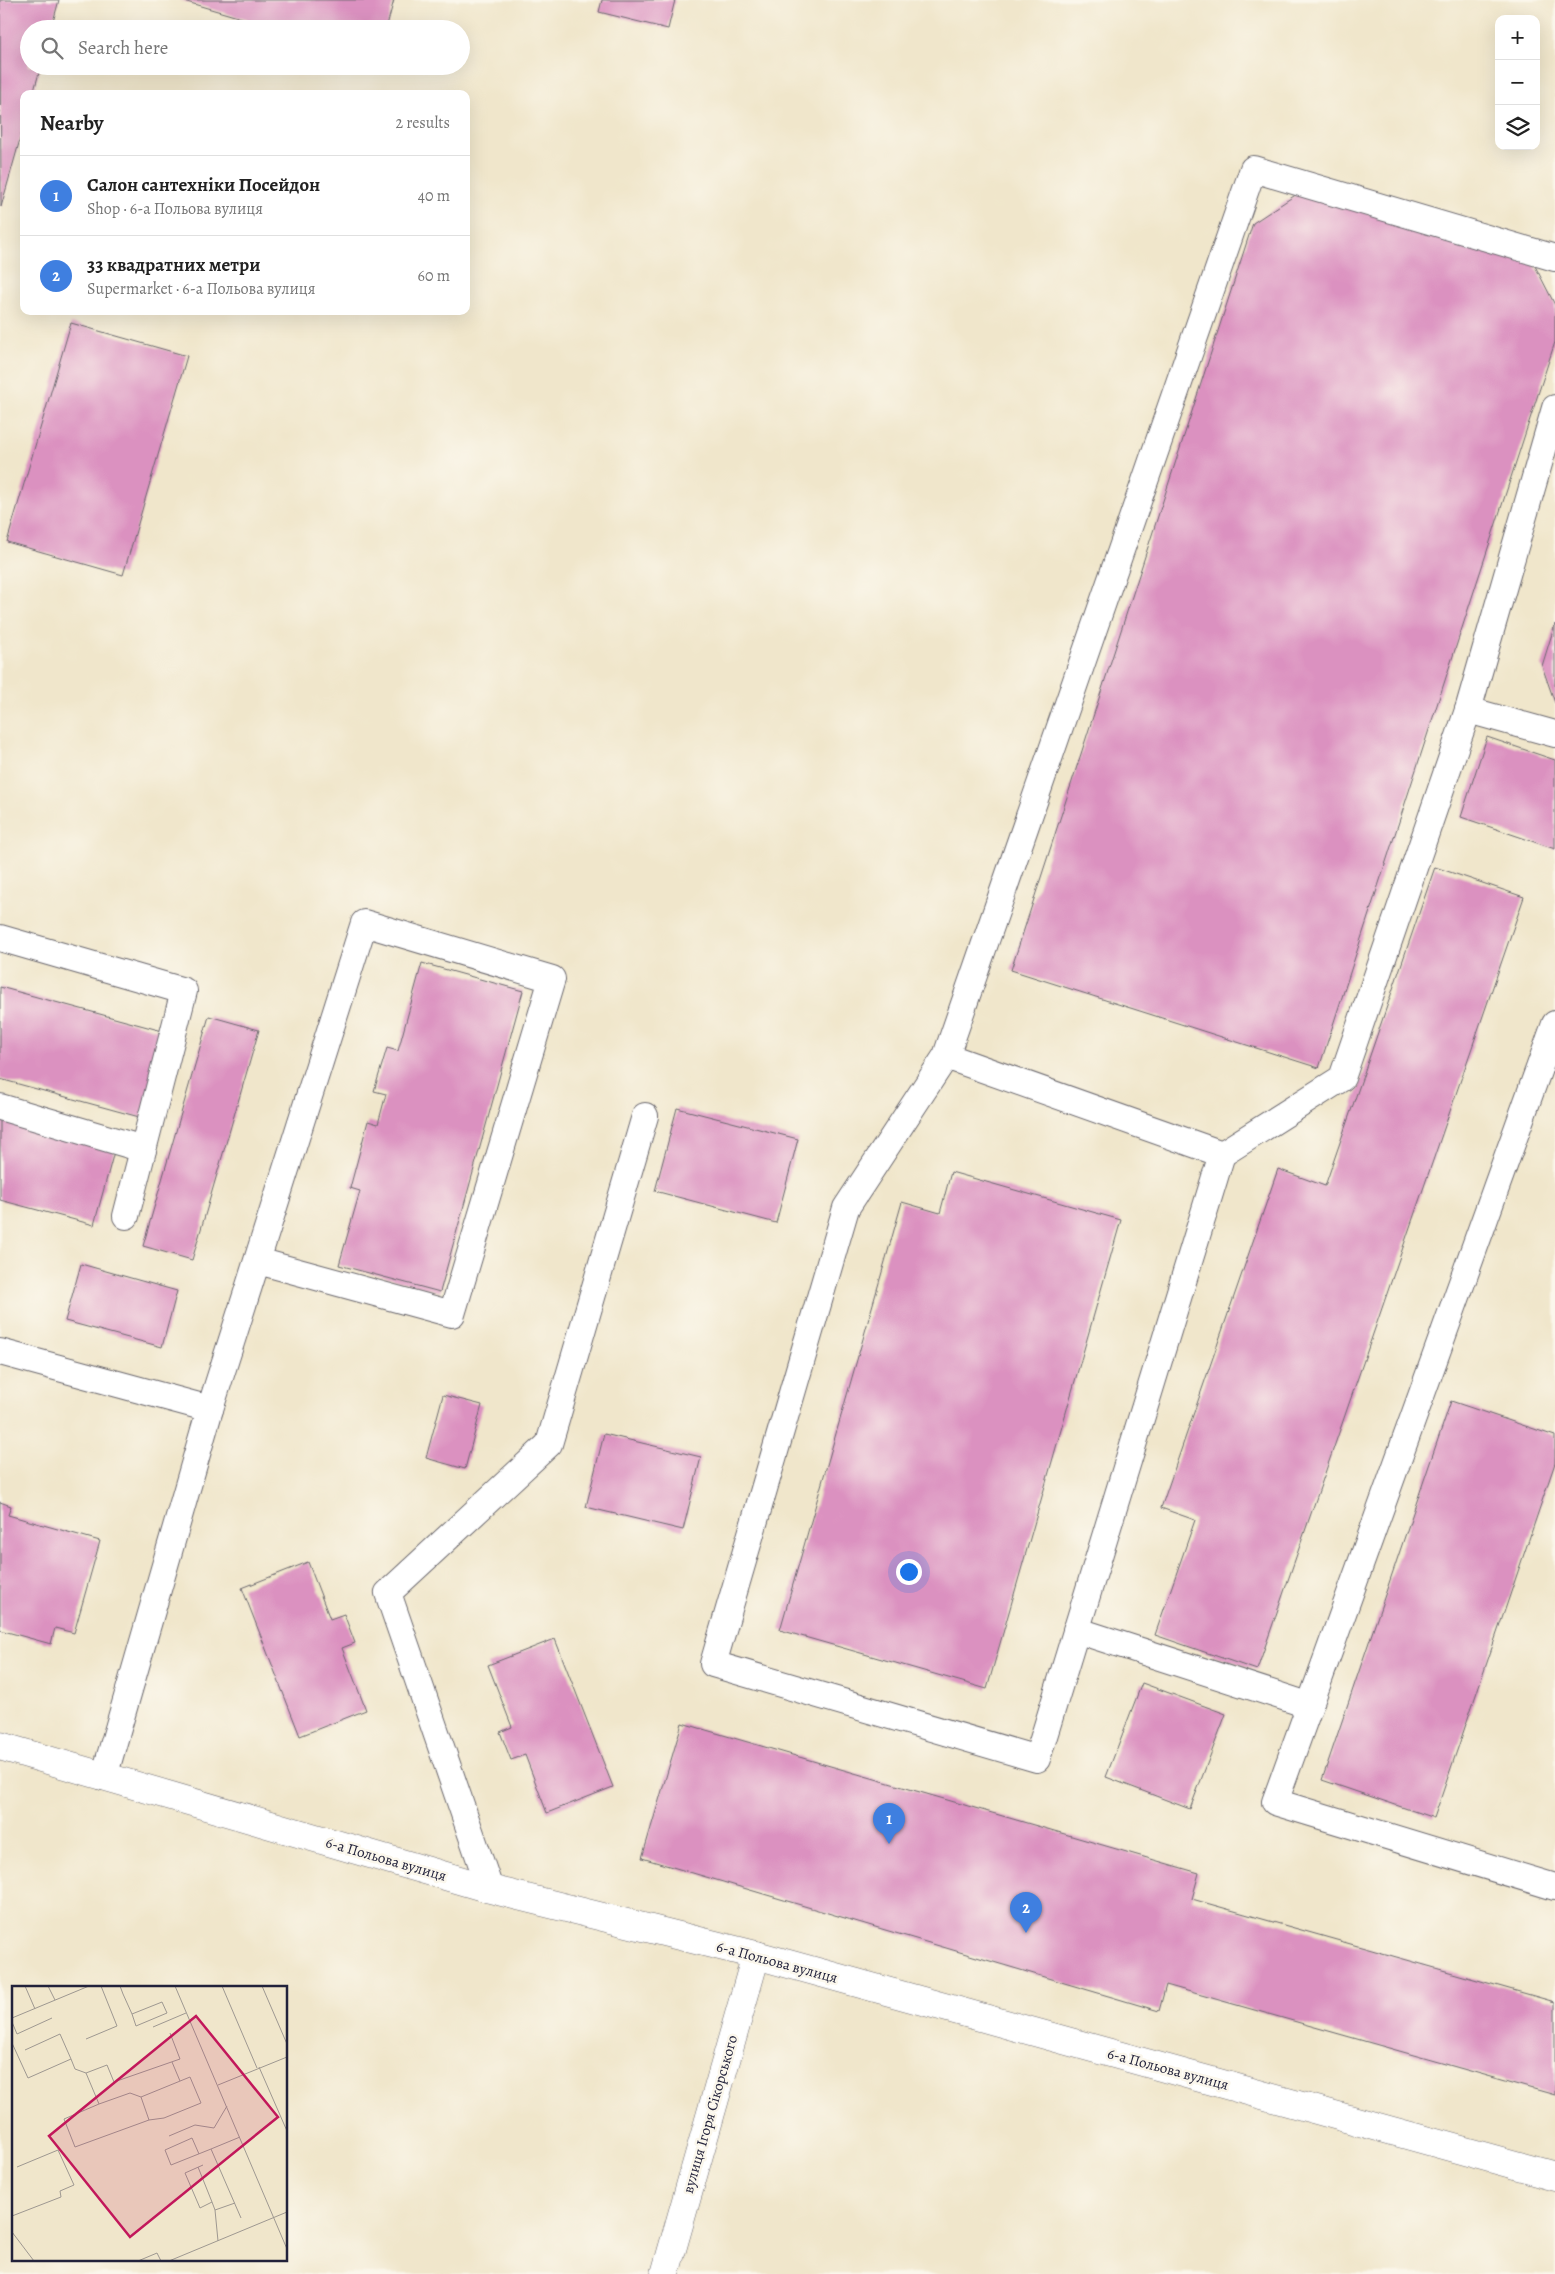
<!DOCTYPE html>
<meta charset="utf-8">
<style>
:root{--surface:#fff;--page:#f6f6f6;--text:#222;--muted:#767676;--line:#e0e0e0;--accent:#0b8043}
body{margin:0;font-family:Alegreya,serif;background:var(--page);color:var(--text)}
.controls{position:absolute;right:15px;top:15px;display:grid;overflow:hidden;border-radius:10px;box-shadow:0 5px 20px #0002}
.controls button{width:45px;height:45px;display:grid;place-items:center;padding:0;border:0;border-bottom:1px solid var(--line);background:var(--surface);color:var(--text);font:25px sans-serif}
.you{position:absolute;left:908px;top:1571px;width:18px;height:18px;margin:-12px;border:4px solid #fff;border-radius:50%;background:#1a73e8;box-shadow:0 0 0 8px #1a73e833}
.badge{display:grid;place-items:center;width:32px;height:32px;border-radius:50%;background:var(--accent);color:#fff;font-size:16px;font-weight:700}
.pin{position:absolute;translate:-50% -41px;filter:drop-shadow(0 1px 2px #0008)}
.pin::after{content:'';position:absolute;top:26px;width:18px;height:15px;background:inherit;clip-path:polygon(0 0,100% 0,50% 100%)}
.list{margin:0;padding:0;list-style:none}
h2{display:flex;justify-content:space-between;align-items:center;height:65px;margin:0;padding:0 20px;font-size:21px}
h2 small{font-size:16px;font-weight:400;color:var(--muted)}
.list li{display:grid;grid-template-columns:32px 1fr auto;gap:15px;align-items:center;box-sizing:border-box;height:80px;padding:0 20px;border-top:1px solid var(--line)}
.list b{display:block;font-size:19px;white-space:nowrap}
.list p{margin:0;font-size:16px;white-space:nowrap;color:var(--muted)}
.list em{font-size:16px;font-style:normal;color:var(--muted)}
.icon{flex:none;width:28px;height:28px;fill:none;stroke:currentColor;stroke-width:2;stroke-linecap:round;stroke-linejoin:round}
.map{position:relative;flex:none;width:1555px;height:2274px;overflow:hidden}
.search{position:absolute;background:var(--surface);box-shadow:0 5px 20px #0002;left:20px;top:20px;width:450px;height:55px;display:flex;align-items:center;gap:12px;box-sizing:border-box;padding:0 18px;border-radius:28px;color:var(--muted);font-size:19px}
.panel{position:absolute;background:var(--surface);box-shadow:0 5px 20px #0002;left:20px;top:90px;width:450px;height:225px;border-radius:10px}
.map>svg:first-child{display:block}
.building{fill:#db91c0}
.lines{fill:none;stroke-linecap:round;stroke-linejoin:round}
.service-casing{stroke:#6a676d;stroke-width:28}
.minor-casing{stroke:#6a676d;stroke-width:29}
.service{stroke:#fff;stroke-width:26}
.minor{stroke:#fff;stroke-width:28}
.labels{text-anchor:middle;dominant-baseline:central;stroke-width:5;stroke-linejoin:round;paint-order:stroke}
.street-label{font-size:15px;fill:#22223b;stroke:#fbf7ec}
.inset-road{fill:none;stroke:#9e9891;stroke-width:1}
.view{fill:#c2185b;fill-opacity:0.15;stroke:#c2185b;stroke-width:2.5}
.inset-edge{fill:none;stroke:#22223b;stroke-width:2.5}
</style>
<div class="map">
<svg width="1555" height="2274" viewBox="0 0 1555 2274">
<rect width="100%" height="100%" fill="#fbf7ec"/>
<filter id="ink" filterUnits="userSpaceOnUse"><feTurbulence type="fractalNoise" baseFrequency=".02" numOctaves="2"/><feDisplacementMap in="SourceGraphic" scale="10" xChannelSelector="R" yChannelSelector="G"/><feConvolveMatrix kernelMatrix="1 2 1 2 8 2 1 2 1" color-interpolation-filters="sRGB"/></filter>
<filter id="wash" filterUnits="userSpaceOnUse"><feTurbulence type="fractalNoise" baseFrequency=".0096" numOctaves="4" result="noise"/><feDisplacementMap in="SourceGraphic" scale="20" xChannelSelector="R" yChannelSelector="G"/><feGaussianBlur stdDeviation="1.12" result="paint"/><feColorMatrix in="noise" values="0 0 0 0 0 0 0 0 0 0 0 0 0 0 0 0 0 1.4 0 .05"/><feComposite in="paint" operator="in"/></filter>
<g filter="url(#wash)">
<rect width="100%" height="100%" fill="#f0e6cb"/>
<g id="blocks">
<g class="building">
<polygon points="0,0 59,0 51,29 29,29 29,66 41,66 33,94 24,94 24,125 1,207"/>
<polygon points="180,0 394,0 386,29 279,29"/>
<polygon points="602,0 675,0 668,29 599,12"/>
<polygon points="1300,192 1534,264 1555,305 1555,342 1319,1068 1011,970 1253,223"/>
<polygon points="71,323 187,356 123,575 7,542"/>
<polygon points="1555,624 1555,703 1542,666"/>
<polygon points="1487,737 1555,760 1555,849 1461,817"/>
<polygon points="1435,867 1524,897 1257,1670 1155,1635 1195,1520 1161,1508 1278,1169 1325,1186"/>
<polygon points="422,963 523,991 440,1292 339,1265 360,1191 350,1188 368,1121 378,1124 386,1094 374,1091 387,1048 398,1051"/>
<polygon points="0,987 166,1032 143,1118 0,1079"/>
<polygon points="209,1016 259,1030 192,1260 143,1246"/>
<polygon points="677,1108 798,1139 776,1223 655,1191"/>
<polygon points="0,1117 115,1148 94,1225 0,1200"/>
<polygon points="951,1172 1121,1220 987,1689 780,1630 902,1202 940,1213"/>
<polygon points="81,1264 177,1291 162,1347 65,1321"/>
<polygon points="443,1395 482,1405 465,1469 426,1458"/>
<polygon points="1451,1401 1555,1436 1555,1463 1434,1818 1322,1780"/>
<polygon points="604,1434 701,1457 683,1530 586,1507"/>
<polygon points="0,1502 11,1506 8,1515 100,1541 74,1633 55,1628 51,1644 0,1630"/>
<polygon points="308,1562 330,1619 344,1614 355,1643 342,1648 366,1710 300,1736 242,1588"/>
<polygon points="555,1639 613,1787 547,1813 525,1755 511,1760 500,1732 512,1727 488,1665"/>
<polygon points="1142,1683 1226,1714 1190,1809 1106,1777"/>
<polygon points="682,1723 1199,1873 1192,1899 1555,2002 1555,2095 1166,1985 1159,2011 642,1858"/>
</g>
</g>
</g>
<g filter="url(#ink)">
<use href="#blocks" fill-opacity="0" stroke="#6a676d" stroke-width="1"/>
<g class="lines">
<defs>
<g id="service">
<polyline points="1555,408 1468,710 1555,734"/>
<polyline points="0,938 184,991 126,1216"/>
<polyline points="1555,1024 1275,1802 1555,1887"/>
<polyline points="946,1056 1222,1154 1037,1759 713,1664 846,1208 946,1056 1253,169 1555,258"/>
<polyline points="0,1107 143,1149"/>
<polyline points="1222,1154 1342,1078 1468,710"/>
<polyline points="0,1352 210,1409 104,1777"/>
<polyline points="210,1409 364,923 552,979 452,1314 258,1261"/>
<polyline points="1076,1630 1308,1705"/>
<polyline points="490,1889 388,1593 549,1444 645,1116"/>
</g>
<g id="minor">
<polyline points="0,1746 490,1889 756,1955 1555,2176"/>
<polyline points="665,2274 756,1955"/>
</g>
</defs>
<use href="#service" class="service-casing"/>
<use href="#minor" class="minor-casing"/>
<use href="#service" class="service"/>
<use href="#minor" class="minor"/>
</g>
</g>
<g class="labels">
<g class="street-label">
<text transform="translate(386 1859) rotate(16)">6-а Польова вулиця</text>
<text transform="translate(777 1962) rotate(15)">6-а Польова вулиця</text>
<text transform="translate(1168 2069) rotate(15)">6-а Польова вулиця</text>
<text transform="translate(710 2114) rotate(-74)">вулиця Ігоря Сікорського</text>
</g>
</g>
<g transform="translate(12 1986)">
<rect width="275" height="275" fill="#f0e6cb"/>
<path class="inset-road" d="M13 0 23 23M36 0 43 14M108 0 111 8 120 28 124 40 155 27 150 16 120 28M163 0 275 263M210 0 245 82M250 0 275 58M0 32 77 0M0 36 5 48 40 32M141 41 174 27M74 53 105 40 89 0M0 57 16 92 59 73 48 48 13 64M59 73 63 83 74 87 87 118 52 133 63 161 137 134 129 111 178 91 189 117 152 132 137 134M160 76 168 95M247 81 275 145M74 87 95 79 102 96 168 73 158 47M206 99 275 71M87 118 118 107 129 111M157 150 183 139 202 142 215 120M228 151 199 163 229 232M187 168 180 152 153 164 159 179 199 163M191 179 173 187 188 222 200 216 203 224M186 181 200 216M0 230 49 211 48 205 62 199 46 164 5 181M0 246 22 275M206 255 203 224 223 217M126 275 145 267 149 275M157 275 275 226"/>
<path class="view" d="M184 30 266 131 118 251 37 150Z"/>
<rect width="275" height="275" class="inset-edge"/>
</g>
</svg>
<div class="controls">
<button>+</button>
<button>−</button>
<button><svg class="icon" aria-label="layers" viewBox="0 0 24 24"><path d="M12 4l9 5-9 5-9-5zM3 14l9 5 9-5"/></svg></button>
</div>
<div class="you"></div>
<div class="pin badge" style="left:889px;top:1844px;background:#3f7fe0">1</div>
<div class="pin badge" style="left:1026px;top:1933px;background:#3f7fe0">2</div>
<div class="search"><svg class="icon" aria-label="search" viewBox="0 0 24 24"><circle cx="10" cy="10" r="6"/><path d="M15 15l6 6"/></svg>Search here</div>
<section class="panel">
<h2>Nearby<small>2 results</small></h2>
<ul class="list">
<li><span class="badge" style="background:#3f7fe0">1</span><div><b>Салон сантехніки Посейдон</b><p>Shop · 6-а Польова вулиця</p></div><em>40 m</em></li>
<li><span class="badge" style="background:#3f7fe0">2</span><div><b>33 квадратних метри</b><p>Supermarket · 6-а Польова вулиця</p></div><em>60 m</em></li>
</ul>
</section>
</div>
